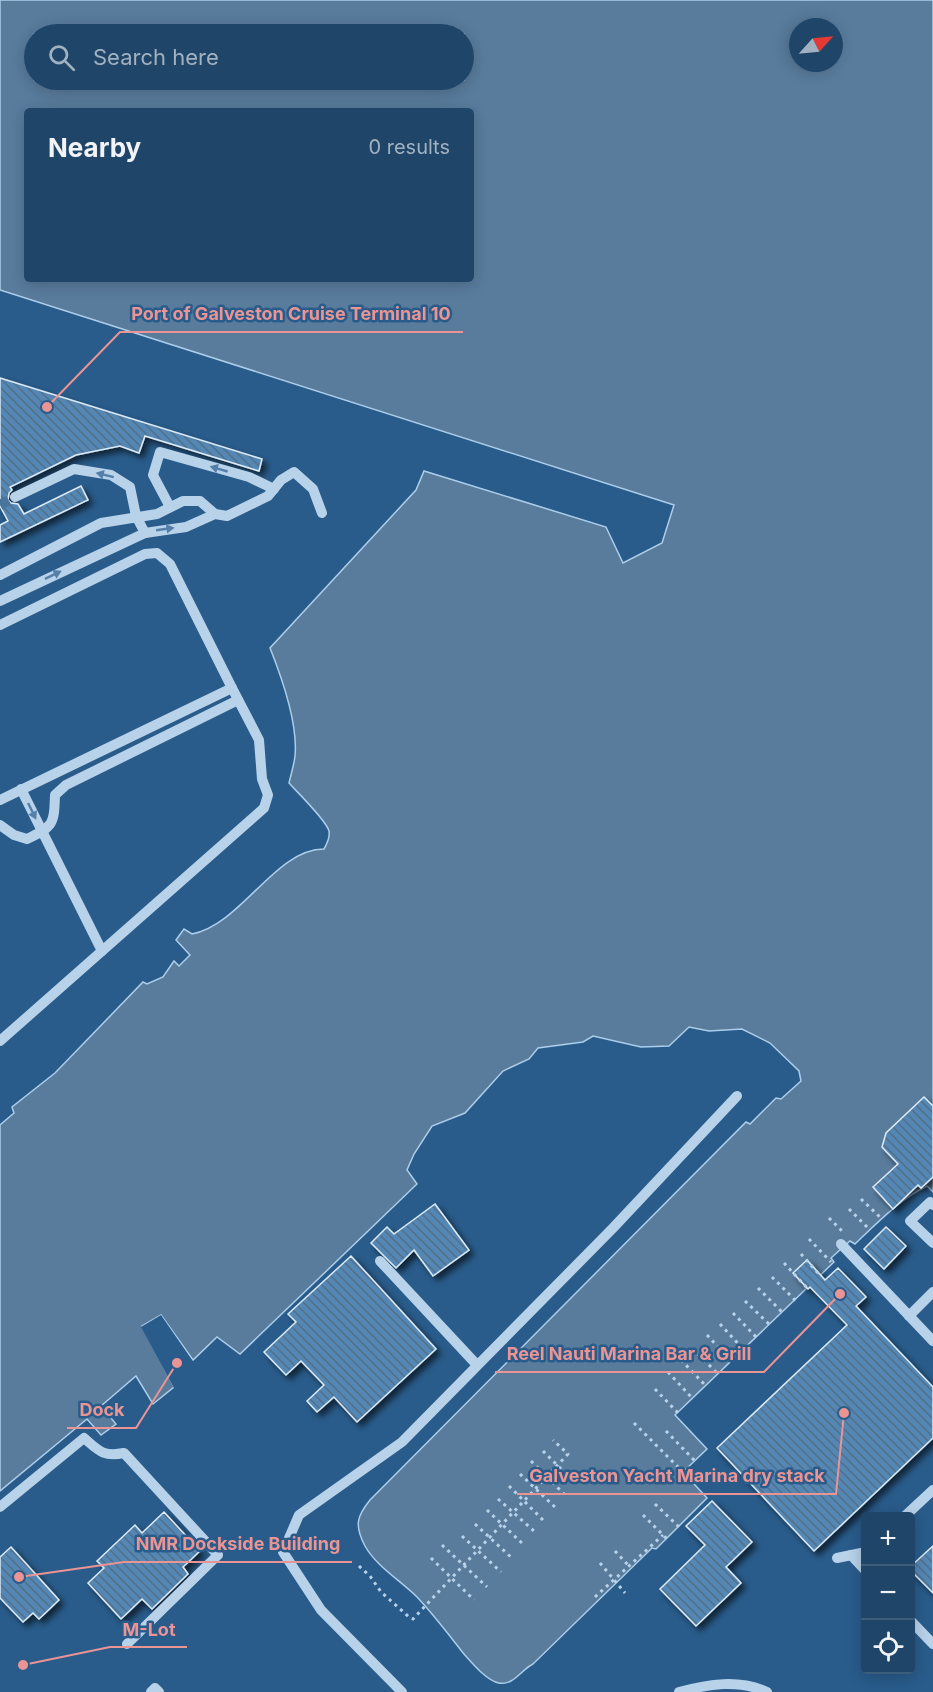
<!DOCTYPE html>
<meta charset="utf-8">
<style>
:root{--surface:#1f4568;--page:#274c6e;--text:#f1f3f6;--muted:#a1b1c0;--line:#3c5d7c}
body{margin:0;font-family:Inter,sans-serif;background:var(--page);color:var(--text)}
.controls{position:absolute;right:18px;bottom:18px;display:grid;overflow:hidden;border-radius:6px;box-shadow:0 3px 15px #0003}
.controls button{width:54px;height:54px;display:grid;place-items:center;padding:0;border:0;border-bottom:2px solid var(--line);background:var(--surface);color:var(--text);font:30px sans-serif}
.compass{position:absolute;left:789px;top:18px;width:54px;height:54px;border-radius:50%;background:var(--surface);box-shadow:0 3px 15px #0003;rotate:63deg}
.list{margin:0;padding:0;list-style:none}
h2{display:flex;justify-content:space-between;align-items:center;height:78px;margin:0;padding:0 24px;font-size:26px}
h2 small{font-size:20px;font-weight:400;color:var(--muted)}
.icon{flex:none;width:33px;height:33px;fill:none;stroke:currentColor;stroke-width:2;stroke-linecap:round;stroke-linejoin:round}
.map{position:relative;flex:none;width:933px;height:1692px;overflow:hidden}
.search{position:absolute;background:var(--surface);box-shadow:0 3px 15px #0003;left:24px;top:24px;width:450px;height:66px;display:flex;align-items:center;gap:15px;box-sizing:border-box;padding:0 21px;border-radius:33px;color:var(--muted);font-size:22px}
.panel{position:absolute;background:var(--surface);box-shadow:0 3px 15px #0003;left:24px;top:108px;width:450px;height:174px;border-radius:6px}
.map>svg:first-child{display:block}
.water{fill:#597c9d;stroke:#acceea;stroke-width:1.5;fill-rule:evenodd}
.pier{fill:#295c8b}
.building{fill:url(#building-back-hatch);stroke:#dcebf8;stroke-width:1.5;filter:url(#shadow)}
.lines{fill:none;stroke-linecap:round;stroke-linejoin:round}
.minor-tunnel{stroke:#49749c;stroke-width:10;stroke-dasharray:10 5;stroke-linecap:butt}
.path{stroke:#b8d2ea;stroke-width:3;stroke-dasharray:3 4.5;stroke-linecap:butt}
.minor{stroke:#b8d2ea;stroke-width:10}
.oneway{fill:#547fa8}
.leader{fill:none;stroke:#ea9494;stroke-width:2}
.callout-dot{fill:#ea9494;stroke:#295c8b;stroke-width:2}
.callout-label{font-size:18px;text-anchor:middle;font-weight:bold;fill:#ea9494;stroke:#295c8b;stroke-width:5;stroke-linejoin:round;paint-order:stroke}
</style>
<div class="map">
<svg width="933" height="1692" viewBox="0 0 933 1692">
<defs>
<pattern id="building-back-hatch" width="6" height="6" patternUnits="userSpaceOnUse" patternTransform="scale(1.5)"><rect width="6" height="6" fill="#5587b4"/><path d="M-1 5l2 2M0 0l6 6M5-1l2 2" fill="none" stroke="#516f8a"/></pattern>
<filter id="shadow"><feDropShadow dx="4.5" dy="4.5" stdDeviation="3" flood-color="#0009"/></filter>
</defs>
<rect width="100%" height="100%" fill="#295c8b"/>
<path class="water" d="M0 0H933V1192L927 1186C900 1199 877 1223 855 1244L850 1241 831 1258 834 1262 675 1415 707 1449 683 1472 707 1498 656 1549 652 1548 533 1664C521 1670 513 1686 499 1683 487 1681 472 1663 464 1654 449 1635 434 1615 417 1597 401 1581 376 1566 365 1546 354 1525 357 1516 370 1500L746 1122 750 1124 776 1098 781 1099 801 1081 799 1071 770 1043 742 1029 709 1031 689 1027 669 1046 641 1047 593 1036 583 1042 538 1048 529 1059 503 1071 465 1113 432 1126 414 1154 407 1170 417 1184 240 1354 217 1337 193 1360 161 1315 142 1326 174 1387 153 1404 136 1376 101 1406 116 1424 101 1435 87 1419 0 1491V1125L14 1113 12 1107 55 1073 143 982 147 984 163 977 174 961 179 966 190 955 176 940 184 929 192 934C242 924 275 849 324 849 327 844 330 837 329 831 326 820 298 793 289 783 291 774 294 765 295 756 298 724 282 678 270 648L416 490 424 471 606 527 623 563 662 543 674 505 0 290ZM798 27H834V63H798ZM34 34H464V80H34ZM27 111H471V279H27Z"/>
<polygon class="pier" points="161,1315 194,1363 191,1362 160,1319 145,1328 177,1386 175,1390 141,1327"/>
<g class="building">
<polygon points="0,378 262,459 259,471 145,436 139,453 120,446 76,455 10,487 12,490 9,493 8,500 11,503 18,504 24,514 81,486 88,500 0,542 0,525 8,521 0,506"/>
<polygon points="924,1097 933,1106 933,1177 921,1188 918,1185 893,1209 873,1187 898,1164 882,1147 886,1133"/>
<polygon points="435,1204 469,1250 433,1276 414,1250 396,1268 371,1243 387,1227 394,1234"/>
<polygon points="886,1227 906,1246 884,1269 864,1249"/>
<polygon points="351,1256 436,1349 357,1422 334,1397 317,1412 307,1401 324,1385 301,1361 286,1375 264,1352 296,1322 288,1314"/>
<polygon points="807,1260 825,1280 838,1268 866,1297 856,1306 933,1387 933,1438 814,1551 717,1448 847,1325 810,1287 808,1289 793,1273"/>
<polygon points="712,1501 752,1542 726,1567 741,1583 696,1626 660,1589 705,1545 686,1526"/>
<polygon points="164,1512 200,1551 183,1567 188,1574 152,1609 142,1599 121,1619 88,1583 104,1568 97,1561 135,1525 142,1533"/>
<polygon points="933,1546 933,1593 910,1570 910,1567"/>
<polygon points="11,1547 59,1600 39,1619 33,1613 23,1622 0,1598 0,1557"/>
</g>
<g class="lines">
<polyline class="minor-tunnel" points="0,505 15,497"/>
<g class="path">
<polyline points="861,1199 882,1219"/>
<polyline points="849,1209 870,1230"/>
<polyline points="829,1218 843,1232"/>
<polyline points="809,1239 831,1262"/>
<polyline points="801,1254 819,1274"/>
<polyline points="784,1263 807,1288"/>
<polyline points="772,1277 796,1301"/>
<polyline points="758,1288 783,1313"/>
<polyline points="745,1301 770,1325"/>
<polyline points="733,1313 757,1338"/>
<polyline points="720,1324 744,1350"/>
<polyline points="707,1335 732,1362"/>
<polyline points="693,1349 718,1374"/>
<polyline points="681,1360 706,1386"/>
<polyline points="668,1372 693,1399"/>
<polyline points="655,1389 678,1413"/>
<polyline points="634,1423 683,1472"/>
<polyline points="666,1431 695,1461"/>
<polyline points="543,1451 573,1481"/>
<polyline points="531,1461 564,1494"/>
<polyline points="520,1474 557,1509"/>
<polyline points="509,1486 546,1523"/>
<polyline points="498,1499 535,1532"/>
<polyline points="655,1504 679,1527"/>
<polyline points="487,1510 525,1546"/>
<polyline points="643,1515 667,1539"/>
<polyline points="475,1524 513,1559"/>
<polyline points="462,1536 501,1572"/>
<polyline points="442,1545 487,1587"/>
<polyline points="615,1551 629,1566"/>
<polyline points="431,1558 474,1600"/>
<polyline points="600,1563 625,1593"/>
<polyline points="359,1566 370,1576 381,1592 409,1617 413,1619 568,1454 553,1440"/>
<polyline points="595,1597 663,1535"/>
</g>
<g class="minor">
<polyline points="15,497 74,469 111,475 130,487 136,516 145,533"/>
<polyline points="170,507 153,475 160,452 249,477 274,489"/>
<polyline points="0,575 101,523 157,514 183,501 200,501 215,514"/>
<polyline points="0,601 145,533 186,527 215,514 227,516 268,496 281,480 294,472 313,489 322,513"/>
<polyline points="0,625 145,554 157,553 170,564 232,688 0,800"/>
<polyline points="21,789 102,951"/>
<path d="M0 825 14 835 27 839C54 826 54 824 55 795L66 785 238 700"/>
<polyline points="0,1041 264,808 268,795 262,779 259,740 232,688"/>
<polyline points="933,1205 930,1202 910,1221 933,1243"/>
<polyline points="841,1244 933,1341"/>
<polyline points="380,1261 477,1365"/>
<polyline points="909,1316 933,1292"/>
<path d="M0 1507 84 1438C99 1451 103 1457 124 1453L218 1555 127 1644"/>
<polyline points="905,1516 933,1490"/>
<polyline points="851,1555 866,1571"/>
<polyline points="837,1558 866,1552"/>
<polyline points="910,1620 933,1644"/>
<polyline points="151,1692 155,1688 159,1692"/>
<polyline points="402,1692 321,1610 283,1552 299,1515 402,1442 613,1228 737,1096"/>
<path d="M679 1692C708 1684 739 1679 767 1692"/>
</g>
</g>
<defs><path id="oneway-solid" d="M-6-.8H1V-3.2L6.5 0L1 3.2V.8H-6Z" transform="scale(1.5)"/></defs>
<g class="oneway">
<use href="#oneway-solid" transform="translate(219 469) rotate(-164)"/>
<use href="#oneway-solid" transform="translate(105 475) rotate(-166)"/>
<use href="#oneway-solid" transform="translate(165 529) rotate(-8)"/>
<use href="#oneway-solid" transform="translate(53 575) rotate(-26)"/>
<use href="#oneway-solid" transform="translate(32 811) rotate(64)"/>
</g>
<path class="leader" d="M47 407L120 332H463M840 1294L764 1372H495M177 1363L136 1428H67M844 1413L836 1494H517M19 1577L124 1562H352M23 1665L110 1647H187"/>
<g class="callout-dot">
<circle cx="47" cy="407" r="6"/>
<circle cx="840" cy="1294" r="6"/>
<circle cx="177" cy="1363" r="6"/>
<circle cx="844" cy="1413" r="6"/>
<circle cx="19" cy="1577" r="6"/>
<circle cx="23" cy="1665" r="6"/>
</g>
<g class="callout-label">
<text x="291" y="320">Port of Galveston Cruise Terminal 10</text>
<text x="629" y="1360">Reel Nauti Marina Bar &amp; Grill</text>
<text x="102" y="1416">Dock</text>
<text x="677" y="1482">Galveston Yacht Marina dry stack</text>
<text x="238" y="1550">NMR Dockside Building</text>
<text x="149" y="1636">M-Lot</text>
</g>
</svg>
<div class="controls">
<button>+</button>
<button>−</button>
<button><svg class="icon" aria-label="locate" viewBox="0 0 24 24"><circle cx="12" cy="12" r="6"/><path d="M12 2v4M12 18v4M2 12h4M18 12h4"/></svg></button>
</div>
<svg class="compass" viewBox="-18 -18 36 36"><path d="M0-13l5 13h-10z" fill="#e53935"/><path d="M0 13l5-13h-10z" fill="#a1b1c0"/></svg>
<div class="search"><svg class="icon" aria-label="search" viewBox="0 0 24 24"><circle cx="10" cy="10" r="6"/><path d="M15 15l6 6"/></svg>Search here</div>
<section class="panel">
<h2>Nearby<small>0 results</small></h2>
<ul class="list">
</ul>
</section>
</div>
